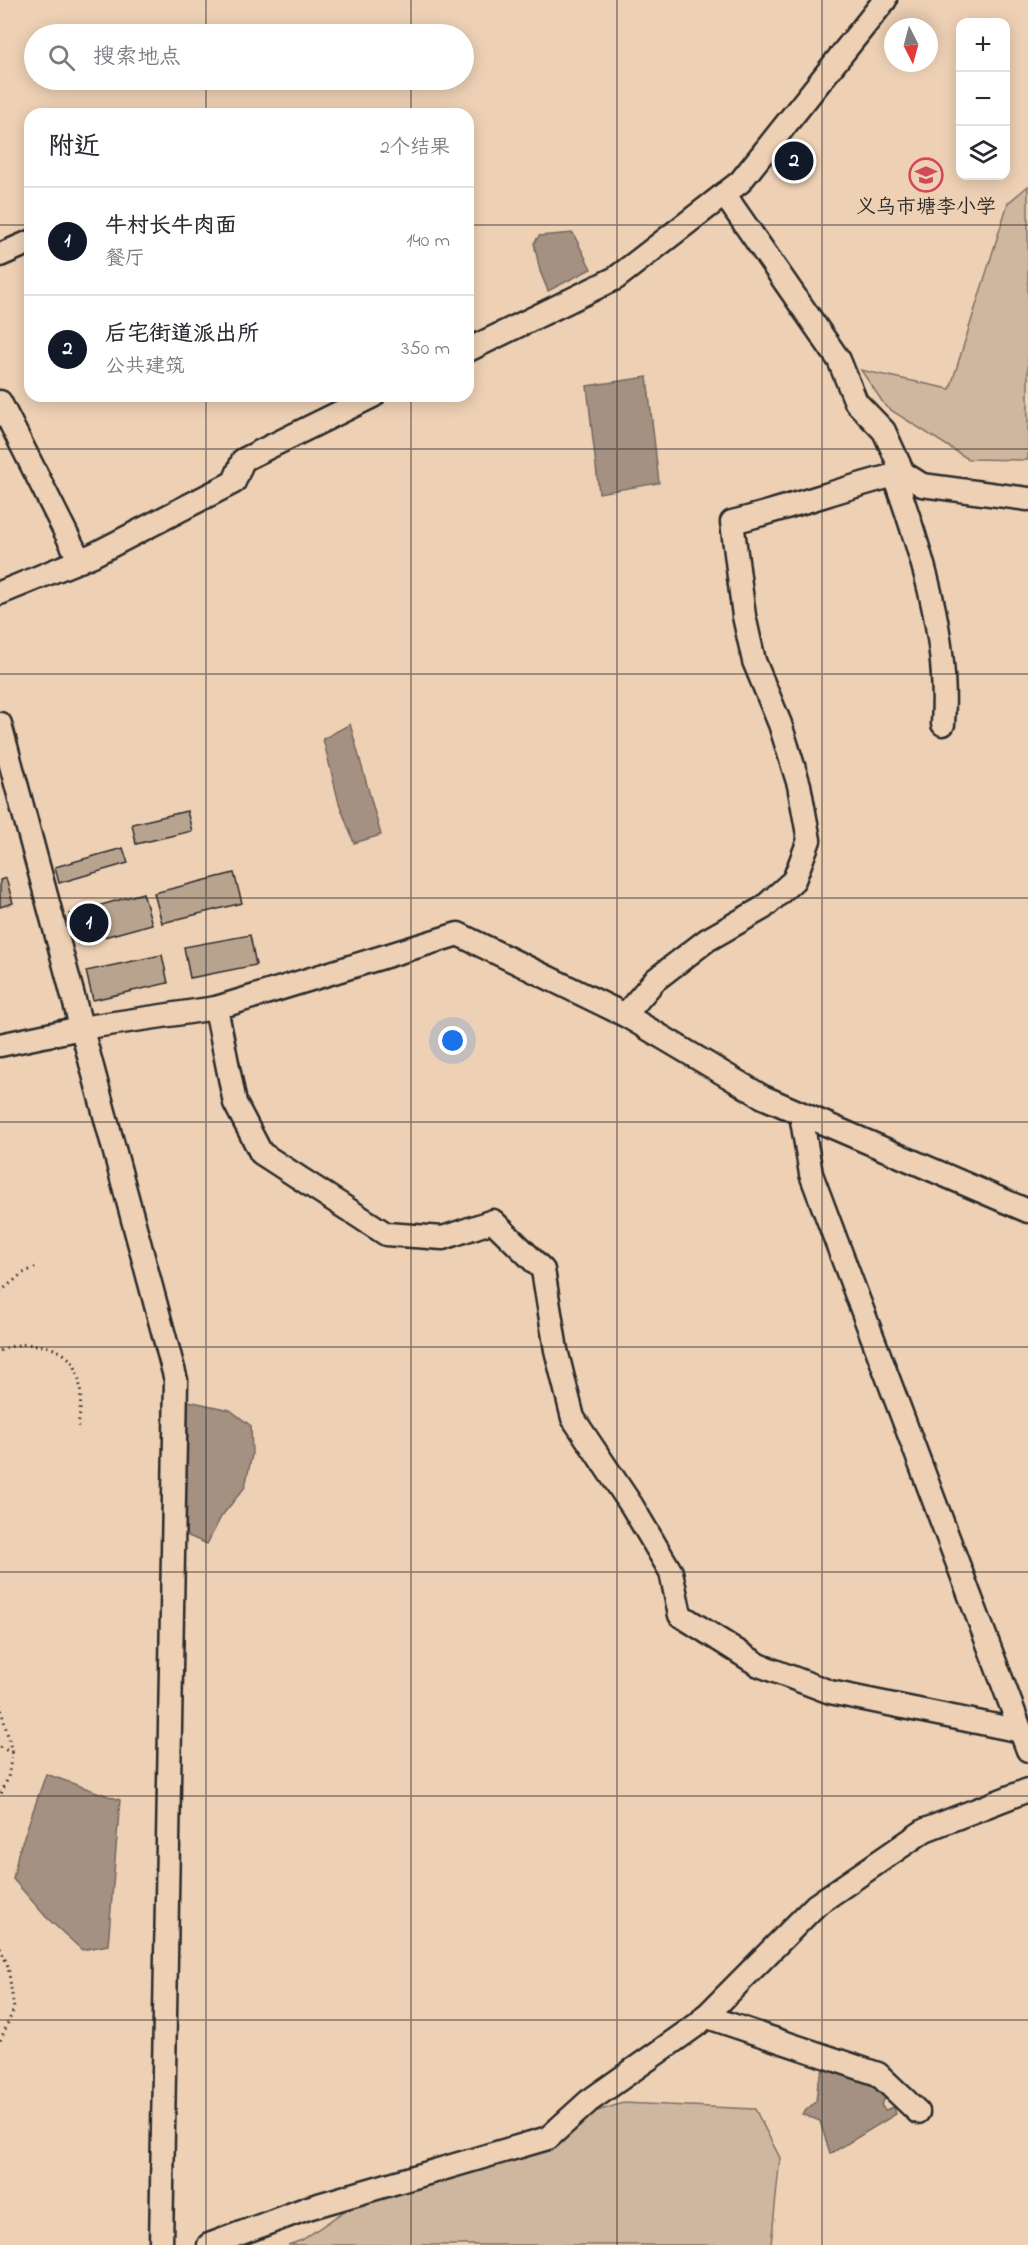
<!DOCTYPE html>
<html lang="zh">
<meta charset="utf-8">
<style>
:root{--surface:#fff;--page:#f2f2f3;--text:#2b2b33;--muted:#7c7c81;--line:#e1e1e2;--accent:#111827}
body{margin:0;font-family:"Indie Flower","LXGW WenKai TC",sans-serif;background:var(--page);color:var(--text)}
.controls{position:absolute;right:18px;top:18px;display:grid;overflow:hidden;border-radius:12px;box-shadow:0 3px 15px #0003}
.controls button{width:54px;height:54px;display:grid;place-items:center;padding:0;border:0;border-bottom:2px solid var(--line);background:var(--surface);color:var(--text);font:30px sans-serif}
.compass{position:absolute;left:884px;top:18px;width:54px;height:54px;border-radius:50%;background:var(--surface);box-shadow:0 3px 15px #0003;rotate:174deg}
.you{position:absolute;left:453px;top:1041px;width:21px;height:21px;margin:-15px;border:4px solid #fff;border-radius:50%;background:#1a73e8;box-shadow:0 0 0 9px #1a73e833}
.badge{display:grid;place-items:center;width:39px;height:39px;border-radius:50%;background:var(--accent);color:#fff;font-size:20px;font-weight:700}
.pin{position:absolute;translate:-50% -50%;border:3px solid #fff;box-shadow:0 2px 6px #0006}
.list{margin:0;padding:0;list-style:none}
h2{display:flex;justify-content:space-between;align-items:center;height:78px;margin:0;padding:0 24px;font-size:26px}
h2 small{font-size:20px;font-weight:400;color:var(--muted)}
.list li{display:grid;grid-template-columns:39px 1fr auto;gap:18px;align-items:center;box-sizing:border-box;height:108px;padding:0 24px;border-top:2px solid var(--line)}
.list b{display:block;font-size:22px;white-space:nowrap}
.list p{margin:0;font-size:20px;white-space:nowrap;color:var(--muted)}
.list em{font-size:20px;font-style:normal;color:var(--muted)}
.icon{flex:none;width:33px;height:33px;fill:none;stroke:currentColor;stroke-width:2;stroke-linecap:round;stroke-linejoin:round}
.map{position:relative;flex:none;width:1028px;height:2245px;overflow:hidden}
.search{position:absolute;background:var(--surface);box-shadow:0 3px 15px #0003;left:24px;top:24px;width:450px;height:66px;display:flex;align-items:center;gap:15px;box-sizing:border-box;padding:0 21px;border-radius:33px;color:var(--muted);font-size:22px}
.panel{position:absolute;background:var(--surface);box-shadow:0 3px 15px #0003;left:24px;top:108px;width:450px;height:294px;border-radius:18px}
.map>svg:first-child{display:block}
.green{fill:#cfb69f;stroke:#7d7065;stroke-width:1.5}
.water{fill:#a49181;stroke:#74685f;stroke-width:1.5}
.building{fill:#b8a38f;stroke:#2b2b2b;stroke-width:1.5}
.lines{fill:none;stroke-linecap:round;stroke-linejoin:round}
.minor-casing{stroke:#2b2b2b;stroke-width:27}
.path{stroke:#2b2b2b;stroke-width:3;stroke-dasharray:1.5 4.5;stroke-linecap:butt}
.minor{stroke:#eed1b5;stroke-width:22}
.grid{fill:none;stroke:#2b2b2b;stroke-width:1.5;stroke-opacity:0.55}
.labels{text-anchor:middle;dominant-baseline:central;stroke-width:4.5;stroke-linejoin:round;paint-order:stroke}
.poi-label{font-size:20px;fill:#2b2b2b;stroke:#eed1b5}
</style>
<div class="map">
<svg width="1028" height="2245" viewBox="0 0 1028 2245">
<rect width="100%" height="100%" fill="#eed1b5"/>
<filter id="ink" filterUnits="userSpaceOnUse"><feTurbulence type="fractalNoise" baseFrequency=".0167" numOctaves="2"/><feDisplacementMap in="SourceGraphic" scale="12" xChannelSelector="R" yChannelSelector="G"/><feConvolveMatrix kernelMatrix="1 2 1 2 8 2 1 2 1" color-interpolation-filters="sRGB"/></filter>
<g filter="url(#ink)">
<g class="green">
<polygon points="1028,186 1028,460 968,459 886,407 861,370 950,389 1008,203"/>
<polygon points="623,2103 755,2109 780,2158 771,2245 288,2245 302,2240 401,2172"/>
</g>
<g class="water">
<polygon points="573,233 591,269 548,291 540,271 534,243 539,236"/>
<polygon points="647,377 659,483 599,493 587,386"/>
<polygon points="350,724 381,835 354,843 339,803 323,739"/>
<polygon points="184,1400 230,1410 251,1426 252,1455 245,1487 221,1517 207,1544 179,1532"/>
<polygon points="46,1774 120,1800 108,1945 82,1950 46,1917 13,1879 18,1854"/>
<path d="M823 2070C848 2072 865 2081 887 2095L881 2105 885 2110 894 2107 896 2114 830 2154 820 2121 802 2114 816 2101 818 2083Z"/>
</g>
<g class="building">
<polygon points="187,811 192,831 136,844 132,824"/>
<polygon points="123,848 128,863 59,883 55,867"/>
<polygon points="234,873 242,903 162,923 154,893"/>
<polygon points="6,878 13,903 0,907 0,880"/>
<polygon points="143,893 152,924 78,944 70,914"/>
<polygon points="250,935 256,965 190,978 184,947"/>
<polygon points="162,955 168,983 93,1000 86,971"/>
</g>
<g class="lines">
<defs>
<g id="minor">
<path d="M724 194 839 360 856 402 884 431 903 473C845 487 790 508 732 522L744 616 754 661 780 724 799 785 809 840 794 880 763 908 707 940 655 980 625 1015 763 1097 1028 1211"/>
<polyline points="0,255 30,242"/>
<polyline points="468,350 616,278 740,182 885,0"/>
<polyline points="0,402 80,561"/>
<polyline points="903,473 922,485 1028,499"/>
<path d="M894 475C922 554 949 639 943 724"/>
<polyline points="0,593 93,555 234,482 243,460 373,396"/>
<polyline points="0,724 176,1380 161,2245"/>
<polyline points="625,1015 458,934 216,1008 235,1103 261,1153 386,1234 443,1238 493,1221 543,1270 556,1350 573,1418 632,1506 671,1572 680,1615 759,1665 830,1692 1021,1731"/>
<polyline points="0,1045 81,1028 216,1008"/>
<polyline points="801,1114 811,1174 1028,1750"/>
<polyline points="705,2016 878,2074 918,2112"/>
<polyline points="209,2245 308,2208 548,2138 589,2101 698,2024 816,1905 925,1830 1028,1790"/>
</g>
</defs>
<use href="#minor" class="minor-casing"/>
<g class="path">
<polyline points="0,1292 23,1273 39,1266"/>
<path d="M0 1351C20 1339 64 1343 75 1367 83 1385 81 1407 78 1427"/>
<polyline points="0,1704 12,1753"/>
<polyline points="0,1747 12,1753 8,1778 0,1796"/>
<polyline points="0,1948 8,1966 14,2009 0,2041"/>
</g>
<use href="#minor" class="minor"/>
</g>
</g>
<path class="grid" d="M206 0V34M411 0V34M617 0V2245M822 0V2245M206 80V114M411 80V114M0 225H30M468 225H1028M206 396V2245M411 396V2245M0 449H1028M0 674H1028M0 898H1028M0 1122H1028M0 1347H1028M0 1572H1028M0 1796H1028M0 2020H1028"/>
<defs>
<symbol id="school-ring" viewBox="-11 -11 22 22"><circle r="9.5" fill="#eed1b5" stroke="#d1495b" stroke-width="1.5"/><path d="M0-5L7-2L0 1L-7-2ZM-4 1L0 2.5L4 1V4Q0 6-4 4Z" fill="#d1495b"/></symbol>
</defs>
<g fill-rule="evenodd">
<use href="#school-ring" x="907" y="156" width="38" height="38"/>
</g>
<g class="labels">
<g class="poi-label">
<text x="926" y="208">义乌市塘李小学</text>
</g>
</g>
</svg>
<div class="controls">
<button>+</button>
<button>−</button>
<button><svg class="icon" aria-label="layers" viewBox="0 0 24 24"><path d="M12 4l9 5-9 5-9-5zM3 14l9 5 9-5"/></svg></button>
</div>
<svg class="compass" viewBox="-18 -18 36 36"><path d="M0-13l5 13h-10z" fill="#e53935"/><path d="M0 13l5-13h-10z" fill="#7c7c81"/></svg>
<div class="you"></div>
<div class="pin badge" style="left:89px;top:923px">1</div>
<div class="pin badge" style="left:794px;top:161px">2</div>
<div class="search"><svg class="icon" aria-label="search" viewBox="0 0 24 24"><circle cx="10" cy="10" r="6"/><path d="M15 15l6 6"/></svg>搜索地点</div>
<section class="panel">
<h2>附近<small>2个结果</small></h2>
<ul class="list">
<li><span class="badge">1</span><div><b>牛村长牛肉面</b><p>餐厅</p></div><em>140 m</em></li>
<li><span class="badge">2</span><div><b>后宅街道派出所</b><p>公共建筑</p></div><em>350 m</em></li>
</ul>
</section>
</div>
